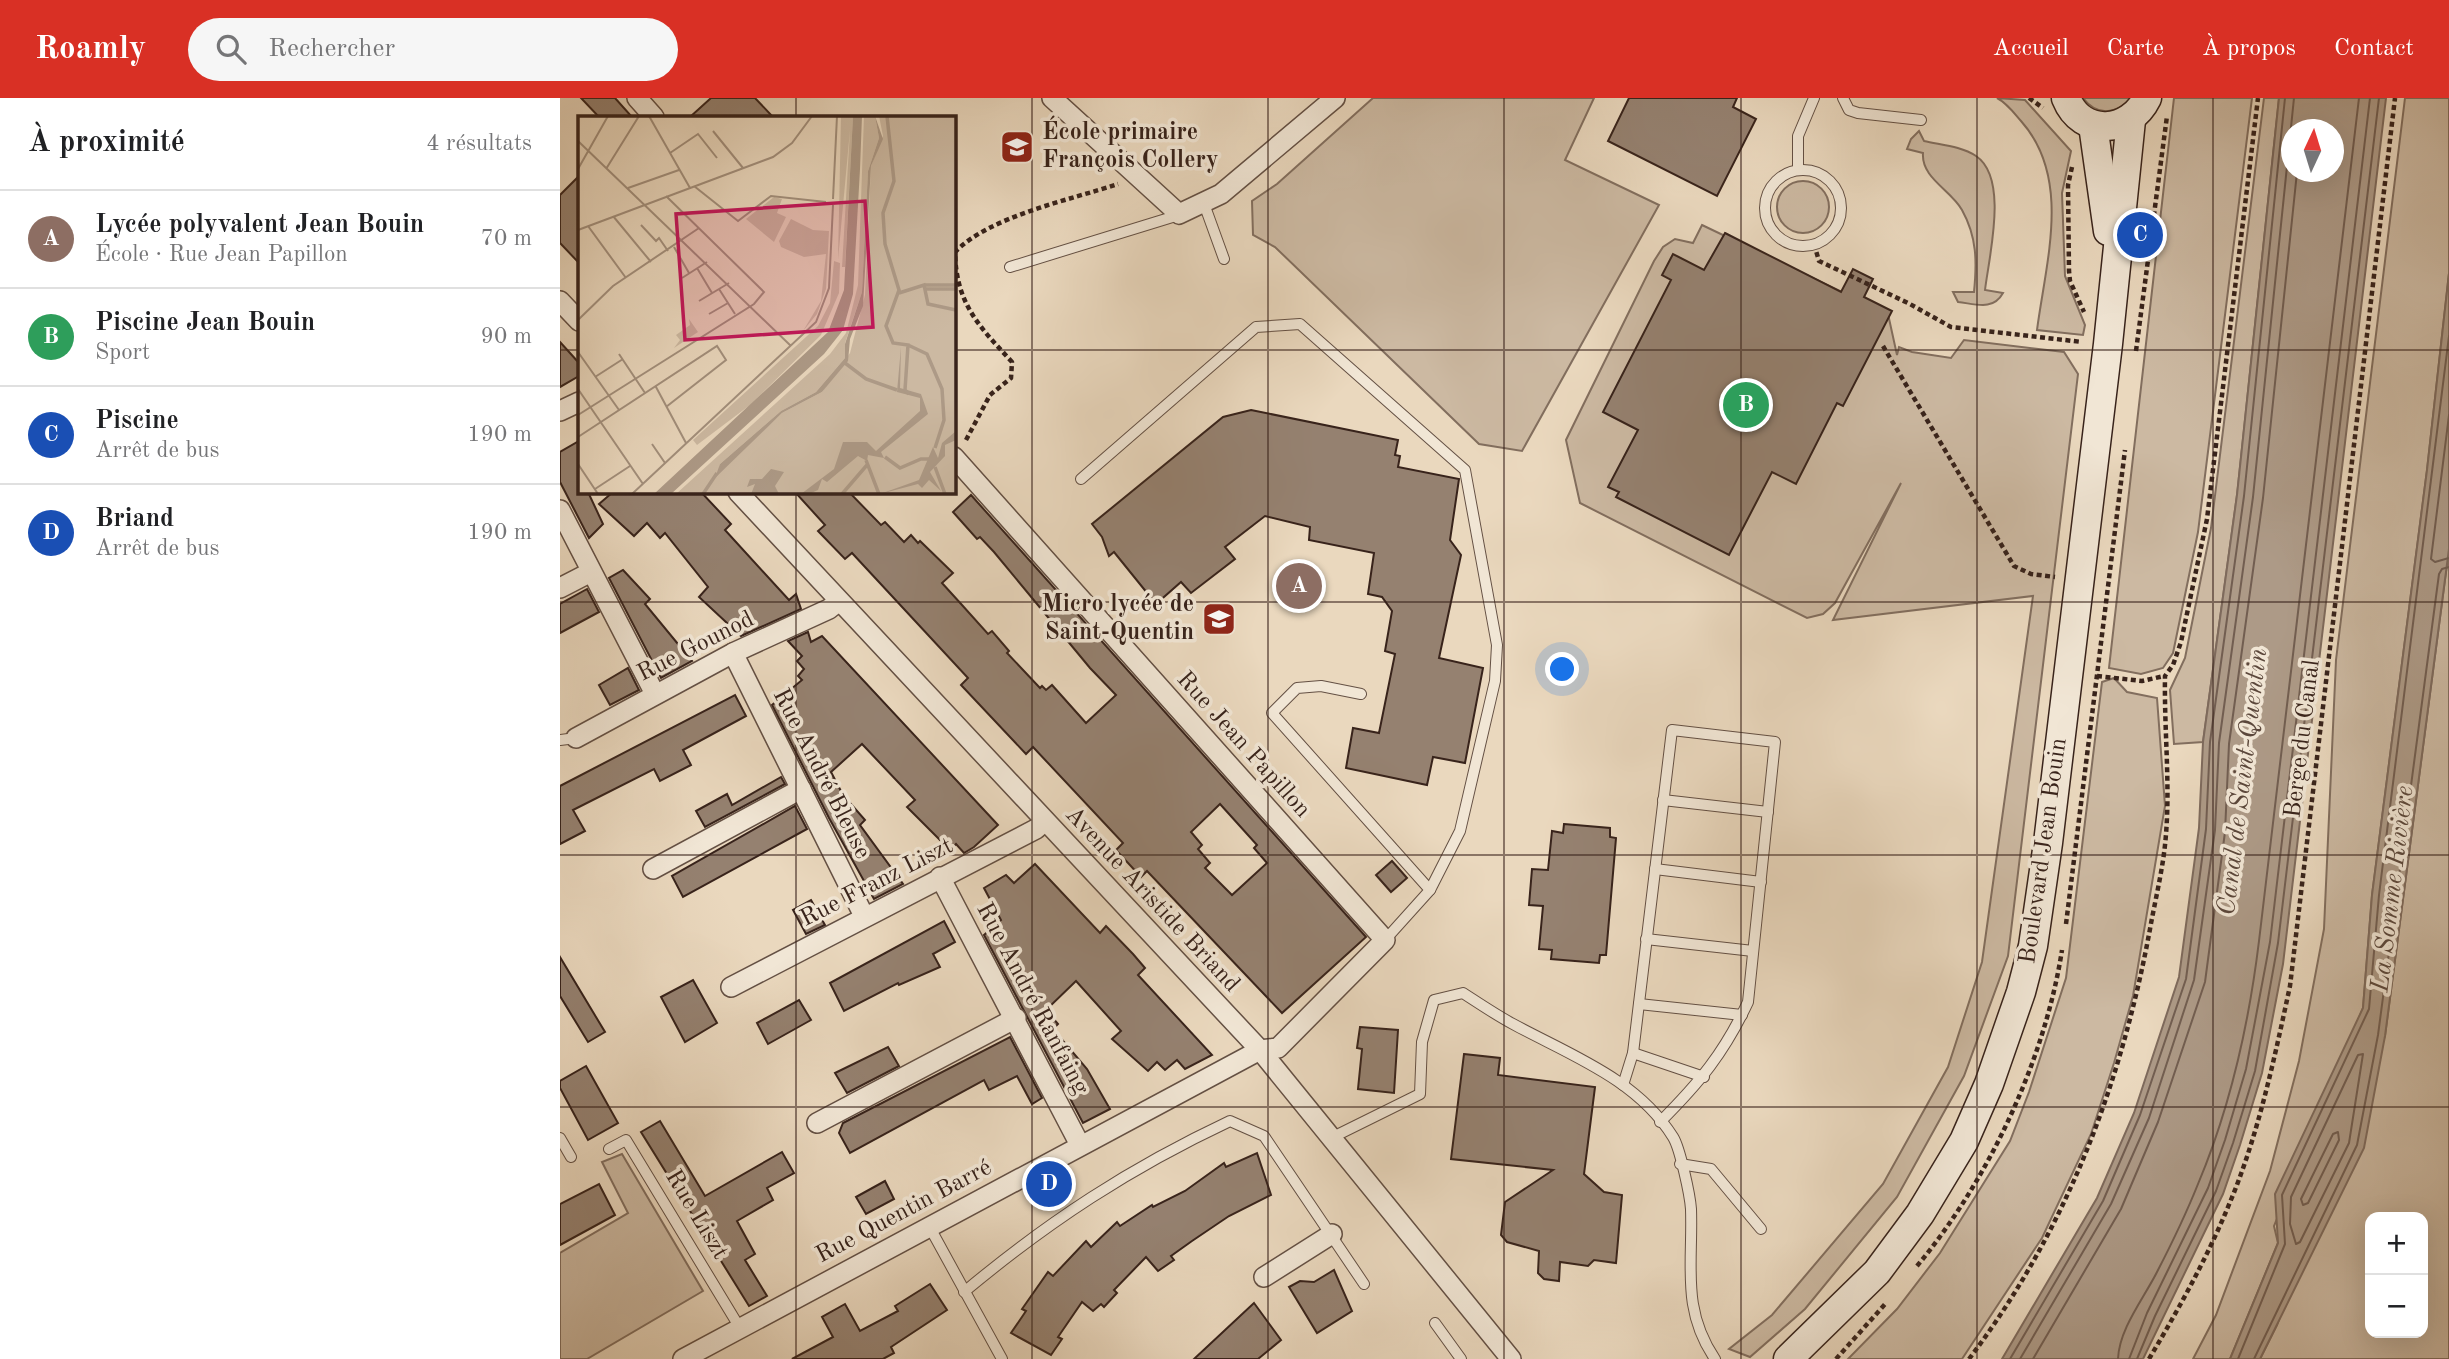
<!DOCTYPE html>
<html lang="fr">
<meta charset="utf-8">
<style>
:root{--surface:#fff;--page:#f6f6f6;--text:#202124;--muted:#757577;--line:#e0e0e0;--accent:#d93025}
body{margin:0;font-family:"Old Standard TT",serif;background:var(--page);color:var(--text)}
.controls{position:absolute;right:21px;bottom:21px;display:grid;overflow:hidden;border-radius:14px;box-shadow:0 7px 28px #0002}
.controls button{width:63px;height:63px;display:grid;place-items:center;padding:0;border:0;border-bottom:2px solid var(--line);background:var(--surface);color:var(--text);font:35px sans-serif}
.compass{position:absolute;left:1721px;top:21px;width:63px;height:63px;border-radius:50%;background:var(--surface);box-shadow:0 7px 28px #0002;rotate:4deg}
.you{position:absolute;left:1003px;top:572px;width:24px;height:24px;margin:-18px;border:5px solid #fff;border-radius:50%;background:#1a73e8;box-shadow:0 0 0 10px #1a73e833}
.badge{display:grid;place-items:center;width:46px;height:46px;border-radius:50%;background:var(--accent);color:#fff;font-size:23px;font-weight:700}
.pin{position:absolute;translate:-50% -50%;border:4px solid #fff;box-shadow:0 2px 7px #0006}
.list{margin:0;padding:0;list-style:none}
h2{display:flex;justify-content:space-between;align-items:center;height:91px;margin:0;padding:0 28px;font-size:30px}
h2 small{font-size:23px;font-weight:400;color:var(--muted)}
.list li{display:grid;grid-template-columns:46px 1fr auto;gap:21px;align-items:center;box-sizing:border-box;height:98px;padding:0 28px;border-top:2px solid var(--line)}
.list b{display:block;font-size:26px;white-space:nowrap}
.list p{margin:0;font-size:23px;white-space:nowrap;color:var(--muted)}
.list em{font-size:23px;font-style:normal;color:var(--muted)}
.icon{flex:none;width:38px;height:38px;fill:none;stroke:currentColor;stroke-width:2;stroke-linecap:round;stroke-linejoin:round}
.map{position:relative;flex:none;width:1889px;height:1261px;overflow:hidden}
header{display:flex;align-items:center;gap:42px;box-sizing:border-box;height:98px;padding:0 35px;background:var(--accent);color:#fff}
header strong{font-size:33px}
nav{display:flex;gap:38px;margin-inline-start:auto;font-size:24px}
.search{width:490px;height:63px;background:var(--page);display:flex;align-items:center;gap:18px;box-sizing:border-box;padding:0 24px;border-radius:38px;color:var(--muted);font-size:26px}
main{display:flex}
aside{flex:1;background:var(--surface)}
.map>svg:first-child{display:block}
.green{fill:#ccb9a2;stroke:#826e5e;stroke-width:2;fill-rule:evenodd}
.water{fill:#ad9a87;stroke:#7e6a5c;stroke-width:2;fill-rule:evenodd}
.lines{fill:none;stroke-linecap:round;stroke-linejoin:round}
.shore{stroke:#725e51;stroke-width:2}
.building{fill:#958170;stroke:#38231b;stroke-width:2;fill-rule:evenodd}
.lane-casing{stroke:#645044;stroke-width:12}
.street-casing{stroke:#645044;stroke-width:22}
.secondary-casing{stroke:#38231b;stroke-width:31}
.path{stroke:#38231b;stroke-width:4.5;stroke-dasharray:5 3.5;stroke-linecap:butt}
.lane{stroke:#f1e6d5;stroke-width:10}
.street{stroke:#f1e6d5;stroke-width:19}
.secondary{stroke:#f1e6d5;stroke-width:28}
.grid{fill:none;stroke:#38231b;stroke-width:2;stroke-opacity:0.55}
.labels{text-anchor:middle;dominant-baseline:central;stroke-width:7;stroke-linejoin:round;paint-order:stroke}
.poi-label{font-size:24px;font-weight:bold;fill:#38231b;stroke:#f1e6d5;text-anchor:start}
.street-label{font-size:24px;fill:#38231b;stroke:#f1e6d5}
.water-label{font-size:26px;font-style:italic;fill:#5b473b;stroke:#f1e6d5}
.inset-river{fill:none;stroke:#ad9a87;stroke-width:3.5}
.inset-road{fill:none;stroke:#a3907d;stroke-width:2}
.view{fill:#c2185b;fill-opacity:0.15;stroke:#c2185b;stroke-width:3.5}
.inset-edge{fill:none;stroke:#38231b;stroke-width:3.5}
</style>
<header>
<strong>Roamly</strong>
<div class="search"><svg class="icon" aria-label="search" viewBox="0 0 24 24"><circle cx="10" cy="10" r="6"/><path d="M15 15l6 6"/></svg>Rechercher</div>
<nav><a>Accueil</a><a>Carte</a><a>À propos</a><a>Contact</a></nav>
</header>
<main>
<aside>
<h2>À proximité<small>4 résultats</small></h2>
<ul class="list">
<li><span class="badge" style="background:#8d6e63">A</span><div><b>Lycée polyvalent Jean Bouin</b><p>École · Rue Jean Papillon</p></div><em>70 m</em></li>
<li><span class="badge" style="background:#2e9e5b">B</span><div><b>Piscine Jean Bouin</b><p>Sport</p></div><em>90 m</em></li>
<li><span class="badge" style="background:#1a4fb4">C</span><div><b>Piscine</b><p>Arrêt de bus</p></div><em>190 m</em></li>
<li><span class="badge" style="background:#1a4fb4">D</span><div><b>Briand</b><p>Arrêt de bus</p></div><em>190 m</em></li>
</ul>
</aside>
<div class="map">
<svg width="1889" height="1261" viewBox="0 0 1889 1261">
<rect width="100%" height="100%" fill="#ead8be"/>
<filter id="stains"><feTurbulence type="fractalNoise" baseFrequency=".00286" numOctaves="4"/><feColorMatrix values="0 0 0 0 .2 0 0 0 0 .09 0 0 0 0 .02 0 0 0 .5 -.17"/></filter>
<radialGradient id="worn" r=".72"><stop offset=".6" stop-color="#630" stop-opacity="0"/><stop offset="1" stop-color="#630" stop-opacity=".3"/></radialGradient>
<g class="green">
<polygon points="813,0 1034,0 1005,62 1099,107 962,353 919,346 715,149 693,137 692,103 717,86"/>
<path d="M1437 0 1465 2 1511 53 1502 95 1505 178 1525 227 1523 237 1477 232C1486 163 1512 80 1461 23 1454 15 1447 5 1437 0Z"/>
<path d="M1523 0H1571C1557 16 1537 19 1523 0Z"/>
<polygon points="1614,0 1692,0 1638,434 1613,555 1603,570 1581,576 1549,570"/>
<polygon points="1704,0 1719,0 1677,397 1643,644 1614,646 1610,592 1625,560 1651,430"/>
<polygon points="1845,0 1889,0 1889,175 1867,372 1812,797 1803,910 1714,1128 1718,1145 1670,1261 1633,1261 1656,1217 1710,1073 1739,963 1764,831 1776,562"/>
<path d="M1359 33 1364 43C1381 47 1401 48 1416 58 1449 80 1429 158 1425 192L1443 195C1433 213 1416 206 1398 204L1393 194H1414C1417 164 1417 139 1402 112 1391 92 1361 80 1363 55L1347 51 1351 41Z"/>
<circle cx="1243" cy="109" r="26"/>
<polygon points="1142,127 1328,216 1337,257 1339,249 1352,254 1391,260 1404,242 1504,254 1518,276 1448,858 1404,978 1337,1099 1245,1211 1190,1259 1169,1251 1212,1217 1323,1086 1388,969 1422,864 1473,498 1273,522 1341,385 1275,505 1263,516 1247,520 1020,405 1006,342 1094,163 1103,149 1115,141 1133,145"/>
<path d="M1889 451V1261H1700L1717 1227 1825 938ZM1810 1119H1863V1235H1810Z"/>
<polygon points="1554,580 1567,594 1597,600 1605,708 1573,898 1554,965 1531,1036 1482,1140 1402,1261 1288,1261 1337,1211 1380,1155 1450,1043 1469,994 1506,880 1542,584"/>
<polygon points="62,1056 143,1193 27,1261 0,1261 0,1155 68,1115 42,1064"/>
</g>
<g class="water">
<path d="M1719 0H1826L1723 866 1702 975 1680 1047 1663 1096 1583 1261H1442L1537 1100 1574 1015 1619 879 1639 730 1643 644 1677 397ZM1731 32H1773V74H1731Z"/>
<polygon points="1889,175 1889,451 1825,938 1804,1050 1700,1261 1670,1261 1718,1145 1715,1096 1803,910 1812,797 1867,372"/>
</g>
<g class="lines">
<g class="shore">
<polyline points="1889,317 1871,461 1875,464 1889,460"/>
<polygon points="1803,956 1789,1045 1740,1144 1736,1146 1730,1126 1731,1099 1798,957"/>
<polygon points="1778,1034 1779,1042 1748,1105 1743,1107 1741,1101 1773,1036"/>
<polyline points="1450,1261 1543,1103 1580,1017 1626,881 1646,731 1650,644 1684,398 1725,0"/>
<polyline points="1460,1261 1551,1106 1589,1020 1634,882 1655,732 1659,645 1693,399 1734,0"/>
<polyline points="1473,1261 1561,1111 1598,1024 1645,884 1665,734 1669,646 1703,400 1737,74"/>
<path d="M1558 1261C1559 1231 1584 1200 1597 1174 1612 1145 1626 1116 1638 1086 1670 1010 1689 925 1699 843L1799 0"/>
<polyline points="1569,1261 1587,1215 1648,1090 1665,1042 1686,971 1710,844 1810,0"/>
<polyline points="1577,1261 1595,1218 1656,1093 1673,1045 1695,973 1718,845 1819,0"/>
<polyline points="1678,1261 1725,1146 1722,1097 1809,911 1819,797 1889,238"/>
<polyline points="1694,1261 1797,1047 1818,937 1879,476 1882,471 1889,469"/>
</g>
</g>
<g class="building">
<polygon points="21,0 55,0 72,19 39,19"/>
<polygon points="151,0 195,0 213,19 130,19"/>
<polygon points="1069,0 1177,0 1173,9 1196,21 1157,98 1048,43"/>
<polygon points="19,78 19,165 0,145 0,97"/>
<polygon points="1165,135 1281,194 1293,171 1313,181 1304,199 1332,213 1283,308 1277,305 1236,386 1212,374 1169,457 1056,399 1059,394 1048,389 1078,332 1043,314 1111,182 1102,177 1113,156 1144,172"/>
<polygon points="0,244 19,265 19,278 0,289"/>
<polygon points="691,312 838,342 835,357 840,358 838,369 899,381 890,442 901,457 879,560 923,570 905,665 873,659 867,687 786,670 793,630 819,635 835,556 825,553 832,513 822,499 808,496 814,455 749,442 750,429 705,418 665,449 675,461 631,495 621,484 596,506 554,454 549,458 542,439 532,426 663,319"/>
<polygon points="19,343 19,394 28,394 43,426 29,440 0,384 0,354"/>
<polygon points="53,394 141,394 171,426 165,432 229,502 236,496 241,511 181,538 139,499 148,489 105,435 100,440 87,425 74,438 39,406"/>
<path d="M235 394H289L321 427 325 424 344 444 351 437 358 445 360 443 393 475 382 485 402 507 428 536 432 533 449 553 447 555 480 590 482 588 486 592 492 587 526 625 556 597 530 570 434 454 420 439 417 441 393 414 411 397 806 839 722 915 587 773 581 779 556 752 563 745 473 649 466 656 401 587 408 580 305 469 292 455 285 461 258 433 265 427ZM660 706 697 747 694 750 707 765 672 797 645 770 650 765 638 751 642 747 631 734Z"/>
<polygon points="63,472 90,501 85,506 132,563 101,580 49,480"/>
<polygon points="27,491 39,514 0,535 0,506"/>
<polygon points="248,534 251,544 262,538 438,727 414,749 404,755 396,746 390,752 347,709 355,702 302,646 271,674 283,697 305,722 300,727 343,786 314,801 269,720 212,607 242,582 238,578 244,571 237,563 242,558 228,543"/>
<polygon points="68,570 79,592 50,607 39,587"/>
<polygon points="175,597 186,618 123,652 131,667 100,683 94,671 13,712 25,733 0,746 0,688"/>
<polygon points="221,679 225,686 145,729 136,713 167,696 172,707"/>
<polygon points="235,708 247,731 123,799 112,778"/>
<polygon points="1004,726 1050,730 1050,739 1056,740 1046,857 1040,857 1039,865 991,861 992,852 979,851 983,808 969,807 972,771 988,772 992,733 1003,735"/>
<polygon points="832,763 847,780 831,794 816,777"/>
<polygon points="475,766 540,835 546,828 573,856 585,870 578,877 652,957 625,971 617,962 605,972 597,964 588,973 552,941 561,933 516,883 486,912 498,926 493,931 527,971 550,1011 523,1025 424,837 441,822 424,790 446,777 454,785"/>
<polygon points="251,802 265,827 246,836 233,812"/>
<polygon points="384,823 395,844 373,856 380,869 339,887 338,885 284,913 270,885"/>
<polygon points="0,859 45,934 28,944 0,898"/>
<polygon points="133,882 157,925 125,944 101,899"/>
<polygon points="239,902 251,922 208,946 197,925"/>
<polygon points="800,929 838,932 834,995 798,991 802,951 797,950"/>
<polygon points="450,939 482,1000 472,1006 457,978 429,992 424,982 290,1055 279,1035 283,1025"/>
<polygon points="328,949 339,968 287,995 275,975"/>
<polygon points="904,956 940,960 938,977 1035,989 1024,1076 1044,1094 1062,1097 1056,1165 1034,1162 1028,1168 1000,1164 999,1183 984,1181 978,1175 979,1153 947,1144 941,1137 945,1104 993,1072 891,1061"/>
<polygon points="26,968 58,1025 28,1042 0,990 0,983"/>
<polygon points="100,1023 145,1098 222,1054 234,1075 207,1090 213,1102 177,1123 195,1156 185,1162 207,1198 189,1208 81,1034"/>
<polygon points="697,1055 711,1097 669,1118 632,1143 611,1158 614,1162 598,1173 586,1159 554,1192 557,1195 544,1209 541,1206 533,1213 522,1204 498,1239 502,1241 491,1257 451,1235 466,1213 462,1211 488,1174 493,1178 526,1143 531,1149 557,1124 560,1128 592,1107 593,1109 625,1093 664,1065 666,1069"/>
<polygon points="325,1083 334,1101 306,1116 296,1099"/>
<polygon points="39,1086 55,1117 0,1147 0,1106"/>
<polygon points="774,1172 792,1213 757,1235 729,1189 740,1183 754,1184"/>
<polygon points="370,1186 387,1212 331,1249 334,1255 323,1261 232,1261 273,1239 262,1219 285,1206 300,1233 338,1213 335,1208"/>
<polygon points="694,1205 721,1242 698,1261 634,1261"/>
</g>
<g class="lines">
<defs>
<g id="lane">
<polyline points="1283,0 1289,12 1298,15 1361,22"/>
<polyline points="1238,72 1238,38 1254,0"/>
<circle cx="1243" cy="110" r="38"/>
<polyline points="643,103 664,161"/>
<polyline points="450,169 619,117"/>
<polyline points="521,381 696,229 740,226 905,372 937,547 935,583 900,733 870,792"/>
<polyline points="801,596 761,588 737,590 712,615 870,792 825,842"/>
<polyline points="0,642 16,640"/>
<polyline points="1103,702 1208,714"/>
<polyline points="1095,771 1201,784"/>
<polyline points="1086,841 1193,853"/>
<polyline points="1079,906 1182,917"/>
<polyline points="1073,955 1144,979"/>
<path d="M1063 987 1073 955 1112 632 1215 644 1188 904C1164 955 1140 984 1100 1024"/>
<polyline points="0,1040 11,1059"/>
<path d="M771 1040 860 996 862 944 874 902 903 895C920 906 936 917 953 926 1010 957 1077 981 1113 1039 1120 1050 1130 1097 1131 1111 1133 1167 1121 1211 1155 1261"/>
<polyline points="49,1051 66,1042 180,1230"/>
<polyline points="1120,1066 1151,1071 1201,1131"/>
<polyline points="369,1128 442,1261"/>
<path d="M404 1194C489 1123 570 1070 670 1023L704 1038 804 1186"/>
<polyline points="875,1225 901,1261"/>
</g>
<g id="street">
<polyline points="77,0 94,19"/>
<polyline points="492,0 619,116 661,96 775,0"/>
<polyline points="0,203 19,223"/>
<polyline points="0,313 19,304"/>
<polyline points="178,394 700,952 951,1261"/>
<polyline points="0,412 95,596"/>
<polyline points="0,490 31,474"/>
<polyline points="173,555 304,818"/>
<polyline points="16,640 173,555 269,511 279,503"/>
<polyline points="93,771 241,691"/>
<polyline points="380,779 520,1047"/>
<polyline points="171,889 476,731 485,723"/>
<polyline points="257,1025 456,920"/>
<polyline points="704,1179 772,1136"/>
<polyline points="123,1261 700,952 718,950 825,842 394,359"/>
</g>
<g id="secondary">
<path d="M1506 0C1522 40 1570 35 1587 0"/>
<polyline points="1533,27 1548,133"/>
<polyline points="1228,1261 1317,1174 1360,1116 1404,1043 1429,986 1461,894 1473,848 1488,745 1548,246 1571,22"/>
</g>
</defs>
<use href="#lane" class="lane-casing"/>
<use href="#street" class="street-casing"/>
<use href="#secondary" class="secondary-casing"/>
<g class="path">
<polyline points="1469,0 1483,10"/>
<polyline points="1512,69 1508,87 1509,173 1510,183 1524,214"/>
<polyline points="1254,146 1259,163 1348,205 1391,229 1522,244"/>
<polyline points="1323,248 1454,468 1471,476 1495,479"/>
<polyline points="1576,253 1607,18"/>
<path d="M406 342 430 297 451 280 452 264C419 228 396 206 395 154 430 118 510 102 558 86"/>
<polyline points="1537,578 1582,583 1604,578"/>
<polyline points="1506,826 1565,352"/>
<path d="M1357 1168C1428 1083 1485 962 1502 852"/>
<polyline points="1276,1261 1327,1204"/>
<path d="M1409 1261C1506 1133 1561 987 1590 831 1595 803 1602 775 1605 747 1611 691 1604 635 1605 578L1613 567 1621 544 1647 421 1698 0"/>
<path d="M1589 1261C1618 1212 1646 1162 1668 1109 1698 1039 1714 962 1730 888L1835 0"/>
</g>
<use href="#lane" class="lane"/>
<use href="#street" class="street"/>
<use href="#secondary" class="secondary"/>
</g>
<path class="grid" d="M236 0V19M472 0V1261M708 0V1261M944 0V1261M1181 0V1261M1417 0V1261M1653 0V1261M0 252H19M394 252H1889M236 394V1261M0 504H1889M0 757H1889M0 1009H1889"/>
<defs>
<symbol id="school-square" viewBox="-11 -11 22 22"><rect x="-9" y="-9" width="18" height="18" rx="4" fill="#8f2418" stroke="#f1e6d5"/><path d="M0-5L7-2L0 1L-7-2ZM-4 1L0 2.5L4 1V4Q0 6-4 4Z" fill="#fff"/></symbol>
</defs>
<g fill-rule="evenodd">
<use href="#school-square" x="438" y="30" width="38" height="38"/>
<use href="#school-square" x="640" y="502" width="38" height="38"/>
</g>
<g class="labels">
<g class="poi-label">
<text x="482" y="35">École primaire<tspan x="482" dy="28">François Collery</tspan></text>
<text x="634" y="507" text-anchor="end">Micro lycée de<tspan x="634" dy="28">Saint-Quentin</tspan></text>
</g>
<g class="street-label">
<text transform="translate(136 549) rotate(-27)">Rue Gounod</text>
<text transform="translate(1743 641) rotate(-83)">Berge du Canal</text>
<text transform="translate(683 647) rotate(48)">Rue Jean Papillon</text>
<text transform="translate(261 676) rotate(63)">Rue André Bleuse</text>
<text transform="translate(1484 753) rotate(-82)">Boulevard Jean Bouin</text>
<text transform="translate(317 785) rotate(-27)">Rue Franz Liszt</text>
<text transform="translate(592 802) rotate(47)">Avenue Aristide Briand</text>
<text transform="translate(472 901) rotate(62)">Rue André Ranfaing</text>
<text transform="translate(344 1114) rotate(-28)">Rue Quentin Barré</text>
<text transform="translate(136 1117) rotate(59)">Rue Liszt</text>
</g>
<g class="water-label">
<text transform="translate(1683 684) rotate(-83)">Canal de Saint-Quentin</text>
<text transform="translate(1833 791) rotate(-83)">La Somme Rivière</text>
</g>
</g>
<g transform="translate(18 18)">
<rect width="378" height="378" fill="#ead8be"/>
<path d="M263 0H275L267 151H264L272 14 260 144ZM286 0H297L301 22 290 55 284 176 267 227V242L238 276 203 295 142 348 141 356 204 297 244 276 272 237 287 179 293 50 305 20 301 0H378V378H98L252 238 268 217 280 169ZM196 81 204 83 199 97 208 101 196 126 168 103ZM213 103 235 114 251 115 248 173 239 198 225 215 243 185 248 138 226 141 203 131 201 125ZM256 145 262 147 261 177 243 219 172 289 119 329 115 324 240 210 252 187ZM111 203 120 216 96 232 102 224 98 219 112 209Z" fill="#ccb9a2"/>
<path d="M275 0H284L282 53 275 178 265 214 246 238 93 378H76L250 216 266 174ZM297 0 305 23 293 50 285 190 272 223 270 245 244 276 204 297 137 362 142 348 203 295 238 276 267 242V228L284 176 290 55 301 22ZM323 231 322 272 343 278 350 298 303 336 306 342 290 339 289 345 280 340 249 366 244 363 240 374 231 378H223L256 353 265 326H289L298 335 342 295V282L319 276ZM378 315V324L367 329V340L352 356 363 375 351 364 344 372 340 368 302 378 341 364 355 331 360 342 364 327ZM193 353 206 356 197 370 201 378H173L177 368 169 371 172 363H184Z" fill="#ad9a87"/>
<path class="inset-river" d="M309 0 316 65 305 97 307 128 321 174 308 210 315 227 330 229 327 274 331 278M346 169H378M346 173H378M321 177 346 169 350 188 378 194M330 229 349 238 364 273 366 304 357 332M267 247 288 263 319 274M307 341 322 352 343 343H354M288 344 301 378M357 351 367 378M125 378 139 357M264 378 289 349"/>
<path class="inset-road" d="M71 0 112 72M135 15 165 52M0 25 213 230M92 37 120 18 139 42M0 53 30 0M28 53 61 0M116 70 160 105 193 80 248 86M50 72 101 54M255 83 259 0M35 100 73 146M63 109 78 125 81 122 90 135M10 110 48 162M0 114 195 41 214 27 234 0M96 131 111 157M119 152 134 177M104 162 129 146M141 173 157 198M121 185 151 167M131 198 150 187M0 204 35 170 121 112M0 236 41 294M41 238 67 277M17 261 45 243M78 271 108 327M0 273 65 368M0 299 176 188 186 176 88 80M0 321 139 230 148 244 88 291M74 328 87 347M0 348 20 378M17 373 52 350M54 378 238 206 251 172 255 89"/>
<path class="view" d="M287 85 295 211 107 224 98 98Z"/>
<rect width="378" height="378" class="inset-edge"/>
</g>
<rect width="100%" height="100%" filter="url(#stains)"/>
<rect width="100%" height="100%" fill="url(#worn)"/>
</svg>
<div class="controls">
<button>+</button>
<button>−</button>
</div>
<svg class="compass" viewBox="-18 -18 36 36"><path d="M0-13l5 13h-10z" fill="#e53935"/><path d="M0 13l5-13h-10z" fill="#757577"/></svg>
<div class="you"></div>
<div class="pin badge" style="left:739px;top:488px;background:#8d6e63">A</div>
<div class="pin badge" style="left:1186px;top:307px;background:#2e9e5b">B</div>
<div class="pin badge" style="left:1580px;top:137px;background:#1a4fb4">C</div>
<div class="pin badge" style="left:489px;top:1086px;background:#1a4fb4">D</div>
</div>
</main>
